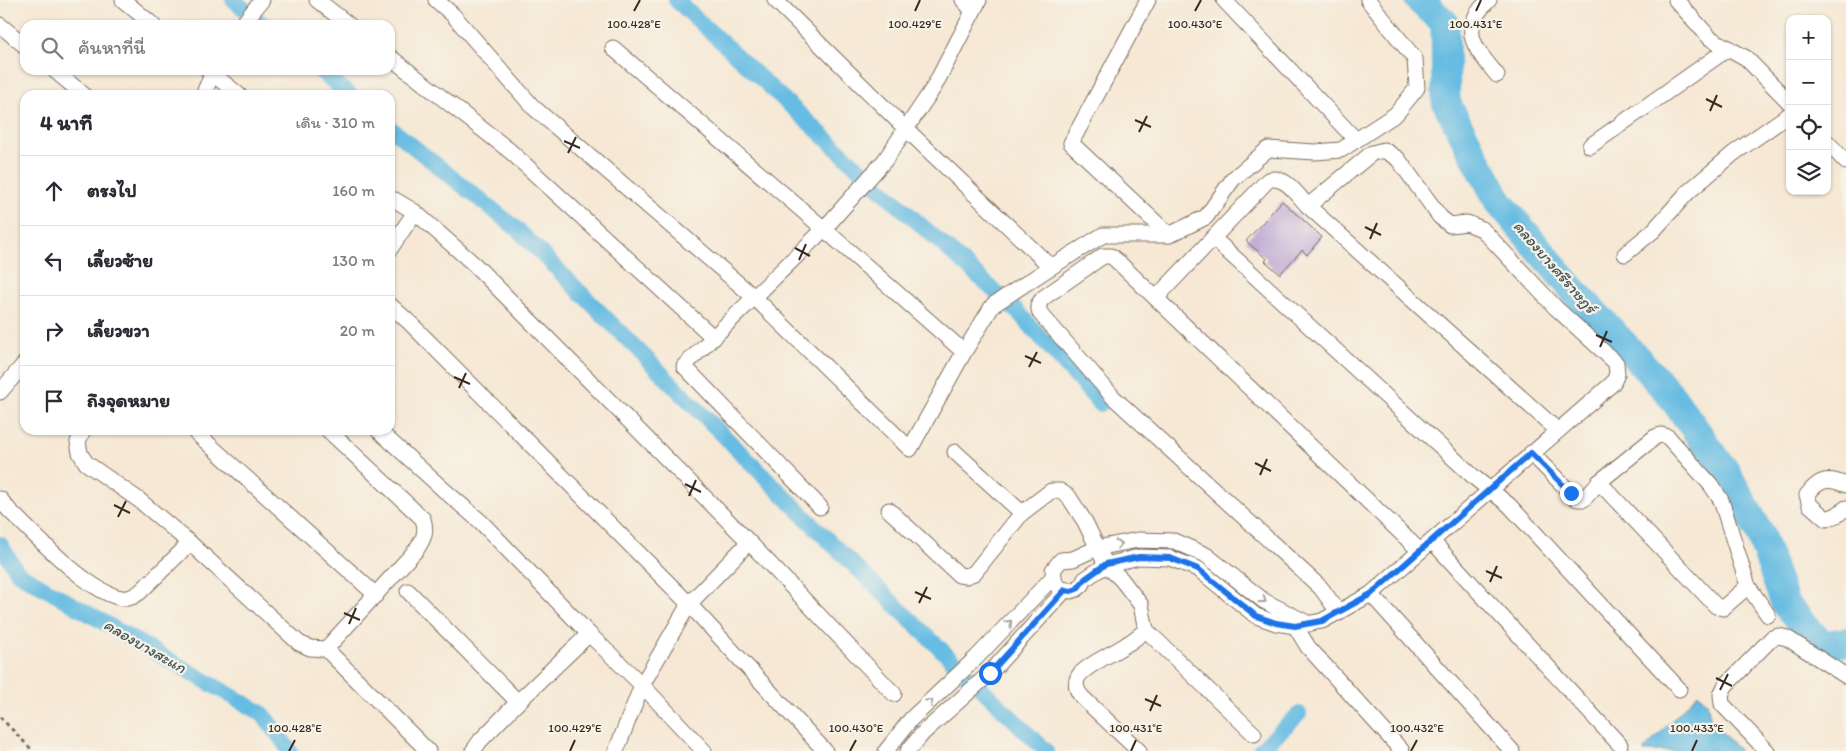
<!DOCTYPE html>
<html lang="th">
<meta charset="utf-8">
<style>
:root{--surface:#fff;--page:#f7f7f7;--text:#2b2b33;--muted:#7c7c81;--line:#e1e1e2}
body{margin:0;font-family:Itim,"Playpen Sans Thai",sans-serif;background:var(--page);color:var(--text)}
.controls{position:absolute;right:15px;top:15px;display:grid;overflow:hidden;border-radius:10px;box-shadow:0 1px 4px #0004}
.controls button{width:45px;height:45px;display:grid;place-items:center;padding:0;border:0;border-bottom:1px solid var(--line);background:var(--surface);color:var(--text);font:25px sans-serif}
.stop{position:absolute;width:15px;height:15px;margin:-11px;border:4px solid #1a73e8;border-radius:50%;background:#fff}
.stop.end{background:#1a73e8;border-color:#fff;box-shadow:0 1px 5px #0008}
.list{margin:0;padding:0;list-style:none}
h2{display:flex;justify-content:space-between;align-items:center;height:65px;margin:0;padding:0 20px;font-size:21px}
h2 small{font-size:16px;font-weight:400;color:var(--muted)}
.list li{display:grid;grid-template-columns:32px 1fr auto;gap:15px;align-items:center;box-sizing:border-box;height:70px;padding:0 20px;border-top:1px solid var(--line)}
.list b{display:block;font-size:19px;white-space:nowrap}
.list em{font-size:16px;font-style:normal;color:var(--muted)}
.icon{flex:none;width:28px;height:28px;fill:none;stroke:currentColor;stroke-width:2;stroke-linecap:round;stroke-linejoin:round}
.map{position:relative;flex:none;width:1846px;height:751px;overflow:hidden}
.search{position:absolute;background:var(--surface);box-shadow:0 1px 4px #0004;left:20px;top:20px;width:375px;height:55px;display:flex;align-items:center;gap:12px;box-sizing:border-box;padding:0 18px;border-radius:15px;color:var(--muted);font-size:19px}
.panel{position:absolute;background:var(--surface);box-shadow:0 1px 4px #0004;left:20px;top:90px;width:375px;height:345px;border-radius:15px}
.map>svg:first-child{display:block}
.water{fill:#66bce2;stroke:#507380}
.lines{fill:none;stroke-linecap:round;stroke-linejoin:round}
.canal{stroke:#66bce2;stroke-width:16}
.river{stroke:#66bce2;stroke-width:29}
.building{fill:#b9a2d2}
.street-casing{stroke:#7c6c5e;stroke-width:17}
.path{stroke:#7c6c5e;stroke-width:3;stroke-dasharray:4 4;stroke-linecap:butt}
.street{stroke:#fff;stroke-width:15}
.oneway{stroke:#a79f9a}
.route{stroke:#1a73e8;stroke-width:6}
.ticks{fill:none;stroke:#3b2a1e;stroke-width:2}
.labels{text-anchor:middle;dominant-baseline:central;stroke-width:4.5;stroke-linejoin:round;paint-order:stroke}
.water-label{font-size:16px;font-style:italic;fill:#485659;stroke:#f7f3e8}
.ticks-label{font-size:12px;text-anchor:middle;fill:#3b2a1e;stroke:#f7f3e8;stroke-width:4.5;stroke-linejoin:round;paint-order:stroke}
</style>
<div class="map">
<svg width="1846" height="751" viewBox="0 0 1846 751">
<rect width="100%" height="100%" fill="#f7f3e8"/>
<filter id="ink" filterUnits="userSpaceOnUse"><feTurbulence type="fractalNoise" baseFrequency=".02" numOctaves="2"/><feDisplacementMap in="SourceGraphic" scale="10" xChannelSelector="R" yChannelSelector="G"/><feConvolveMatrix kernelMatrix="1 2 1 2 8 2 1 2 1" color-interpolation-filters="sRGB"/></filter>
<filter id="wash" filterUnits="userSpaceOnUse"><feTurbulence type="fractalNoise" baseFrequency=".0096" numOctaves="4" result="noise"/><feDisplacementMap in="SourceGraphic" scale="20" xChannelSelector="R" yChannelSelector="G"/><feGaussianBlur stdDeviation="1.12" result="paint"/><feColorMatrix in="noise" values="0 0 0 0 0 0 0 0 0 0 0 0 0 0 0 0 0 1.4 0 .05"/><feComposite in="paint" operator="in"/></filter>
<g filter="url(#wash)">
<rect width="100%" height="100%" fill="#f6e8d4"/>
<polygon class="water" points="1698,693 1707,703 1711,721 1740,751 1643,751"/>
<g class="lines">
<g class="canal">
<polyline points="233,0 264,25"/>
<polyline points="676,0 885,193 1018,312 1100,404"/>
<polyline points="319,70 350,95"/>
<polyline points="390,128 517,229 830,542 1046,751"/>
<polyline points="0,544 18,573 263,714 290,751"/>
<polyline points="1259,751 1299,714"/>
</g>
<polyline class="river" points="1419,0 1445,23 1446,102 1499,202 1575,292 1669,393 1726,472 1759,531 1785,604 1822,645 1846,642"/>
</g>
<g id="blocks">
<polygon class="building" points="1282,201 1322,237 1307,255 1302,250 1280,274 1265,261 1267,259 1246,241"/>
</g>
</g>
<g filter="url(#ink)">
<use href="#blocks" fill-opacity="0" stroke="#7c6c5e" stroke-width="1"/>
<g class="lines">
<defs>
<g id="street">
<polyline points="123,0 153,25"/>
<polyline points="317,0 349,25"/>
<polyline points="436,0 453,15 533,107 755,298 910,449 964,352 993,305 1051,267"/>
<polyline points="775,0 905,128 1051,267 1103,235 1169,235 1206,217 1233,179 1268,149 1315,152 1341,150 1396,114 1417,88 1415,59 1368,0"/>
<polyline points="963,0 973,11"/>
<polyline points="1148,0 1071,143 1169,235"/>
<polyline points="1224,0 1356,140"/>
<path d="M1489 0C1457 30 1475 48 1497 75"/>
<polyline points="1676,0 1710,38 1746,58 1790,103"/>
<polyline points="0,25 25,46"/>
<polyline points="242,25 262,0"/>
<polyline points="613,48 824,229 964,352"/>
<polyline points="390,57 510,151 714,338"/>
<polyline points="54,70 84,95"/>
<polyline points="208,70 239,95"/>
<polyline points="203,95 214,70"/>
<polyline points="1827,142 1846,162"/>
<polyline points="1590,146 1729,48"/>
<polyline points="395,200 415,212 475,265 749,542 894,694"/>
<polyline points="1308,206 1372,153 1384,150 1398,159 1440,217 1450,225 1467,223 1482,229 1556,308 1616,363 1617,374 1613,383 1371,594 1322,621 1295,626 1276,623 1256,616 1198,569 1170,558 1139,557 1106,565 1085,579 1082,585 1077,589 1071,591 1059,588 1055,583 1053,570 1061,560 1073,559 1097,548 1138,540 1174,541 1206,555 1264,601 1309,624"/>
<polyline points="1213,238 1475,478 1509,505 1679,689"/>
<polyline points="390,249 415,212"/>
<polyline points="1625,254 1653,231 1688,192 1734,153 1790,114"/>
<path d="M1156 298 1268 180C1285 174 1297 195 1308 206L1557 430"/>
<polyline points="390,305 410,323 689,604 825,751"/>
<polyline points="0,392 25,363"/>
<polyline points="83,430 78,442 80,453 86,463 139,500 190,543 299,643 310,648 326,649 428,751"/>
<polyline points="193,430 376,595"/>
<polyline points="378,430 445,491 481,522 589,634 642,685 704,751"/>
<polyline points="955,452 1022,513"/>
<polyline points="1531,453 1577,499 1584,499 1599,482 1655,437 1661,435 1668,437 1711,485 1721,500 1748,586 1768,615"/>
<polyline points="1599,482 1716,606 1723,608 1748,586"/>
<path d="M1846 485C1828 477 1819 479 1807 495L1810 505 1826 519 1837 515 1846 508"/>
<path d="M0 499 9 510C34 534 89 593 122 598 130 599 134 596 140 592L190 543"/>
<polyline points="820,507 684,366 824,229 885,160 934,87 979,0"/>
<path d="M889 510 959 575 966 576 974 573 1022 513 1051 491H1060L1069 497 1085 522 1106 565 1121 579 1141 605 1146 630C1140 635 1134 640 1127 644 1116 652 1084 666 1078 677 1074 685 1078 693 1083 698L1139 751"/>
<polyline points="1432,541 1620,745"/>
<polyline points="408,591 518,702"/>
<polyline points="1371,594 1512,751"/>
<polyline points="1339,613 1321,588 1113,397 1040,313 1038,305 1043,298 1103,256 1111,256 1117,261 1420,551"/>
<polyline points="1291,619 1308,647 1402,751"/>
<polyline points="1146,630 1254,734"/>
<path d="M326 649 417 549C424 538 427 532 423 519L328 430"/>
<polyline points="473,751 480,741 518,702 589,634"/>
<polyline points="616,751 642,685 689,604 749,542"/>
<polyline points="886,751 911,719 976,658 1053,577"/>
<polyline points="908,751 923,733 990,673 1065,590"/>
<polyline points="1767,751 1722,704 1721,695 1725,686 1772,638 1779,636 1787,638 1846,676"/>
</g>
</defs>
<use href="#street" class="street-casing"/>
<polyline class="path" points="0,717 33,751"/>
<use href="#street" class="street"/>
</g>
<defs><path id="oneway-chevron" d="M-2-3.5L2.5 0L-2 3.5" fill="none" stroke-width="1.6" stroke-linecap="round" stroke-linejoin="round" transform="scale(1.25)"/></defs>
<g class="oneway">
<use href="#oneway-chevron" transform="translate(1119 544) rotate(-11)"/>
<use href="#oneway-chevron" transform="translate(1263 600) rotate(34)"/>
<use href="#oneway-chevron" transform="translate(1009 623) rotate(-47)"/>
<use href="#oneway-chevron" transform="translate(930 702) rotate(-43)"/>
</g>
</g>
<g class="lines" filter="url(#ink)">
<polyline class="route" points="990,673 1065,590 1071,591 1077,589 1085,579 1106,564 1139,557 1170,558 1198,569 1256,616 1276,623 1295,626 1322,621 1371,594 1531,453 1571,493"/>
</g>
<path class="ticks" d="M634 11 640 0M915 11 920 0M1195 11 1201 0M1476 11 1481 0M1706 99 1722 107M1710 111 1717 95M1135 120 1151 127M1139 132 1147 116M564 141 580 148M568 153 576 137M1365 227 1381 235M1370 239 1377 223M795 248 810 256M799 260 806 244M1596 335 1612 342M1600 347 1607 331M1025 356 1041 363M1029 367 1037 352M454 377 470 384M459 388 466 373M1255 463 1271 471M1260 475 1267 459M685 484 701 492M689 496 696 480M114 505 130 513M118 517 126 501M1486 571 1502 578M1490 582 1497 566M915 592 931 599M919 603 927 587M344 613 360 620M349 624 356 608M1716 678 1732 686M1720 690 1728 674M1145 699 1161 706M1150 711 1157 695M289 751 295 740M570 751 575 740M850 751 856 740M1131 751 1136 740M1411 751 1417 740M1692 751 1697 740"/>
<g class="labels">
<g class="water-label">
<text transform="translate(1555 267) rotate(49)">คลองบางศรีราษฎร์</text>
<text transform="translate(145 646) rotate(30)">คลองบางสะแก</text>
</g>
</g>
<g class="ticks-label">
<text x="634" y="28">100.428°E</text>
<text x="915" y="28">100.429°E</text>
<text x="1195" y="28">100.430°E</text>
<text x="1476" y="28">100.431°E</text>
<text x="1417" y="732">100.432°E</text>
<text x="1697" y="732">100.433°E</text>
<text x="295" y="732">100.428°E</text>
<text x="575" y="732">100.429°E</text>
<text x="856" y="732">100.430°E</text>
<text x="1136" y="732">100.431°E</text>
</g>
</svg>
<div class="controls">
<button>+</button>
<button>−</button>
<button><svg class="icon" aria-label="locate" viewBox="0 0 24 24"><circle cx="12" cy="12" r="6"/><path d="M12 2v4M12 18v4M2 12h4M18 12h4"/></svg></button>
<button><svg class="icon" aria-label="layers" viewBox="0 0 24 24"><path d="M12 4l9 5-9 5-9-5zM3 14l9 5 9-5"/></svg></button>
</div>
<div class="stop" style="left:990px;top:673px"></div>
<div class="stop end" style="left:1571px;top:493px"></div>
<div class="search"><svg class="icon" aria-label="search" viewBox="0 0 24 24"><circle cx="10" cy="10" r="6"/><path d="M15 15l6 6"/></svg>ค้นหาที่นี่</div>
<section class="panel">
<h2>4 นาที<small>เดิน · 310 m</small></h2>
<ul class="list">
<li><svg class="icon" aria-label="ahead" viewBox="0 0 24 24"><path d="M12 20V5M6 11l6-6 6 6"/></svg><div><b>ตรงไป</b></div><em>160 m</em></li>
<li><svg class="icon" aria-label="left" viewBox="0 0 24 24"><path d="M17 20v-9H6M10 6l-5 5 5 5"/></svg><div><b>เลี้ยวซ้าย</b></div><em>130 m</em></li>
<li><svg class="icon" aria-label="right" viewBox="0 0 24 24"><path d="M7 20v-9h11M14 6l5 5-5 5"/></svg><div><b>เลี้ยวขวา</b></div><em>20 m</em></li>
<li><svg class="icon" aria-label="arrive" viewBox="0 0 24 24"><path d="M6 21V4h12l-3 4 3 4H6"/></svg><div><b>ถึงจุดหมาย</b></div></li>
</ul>
</section>
</div>
